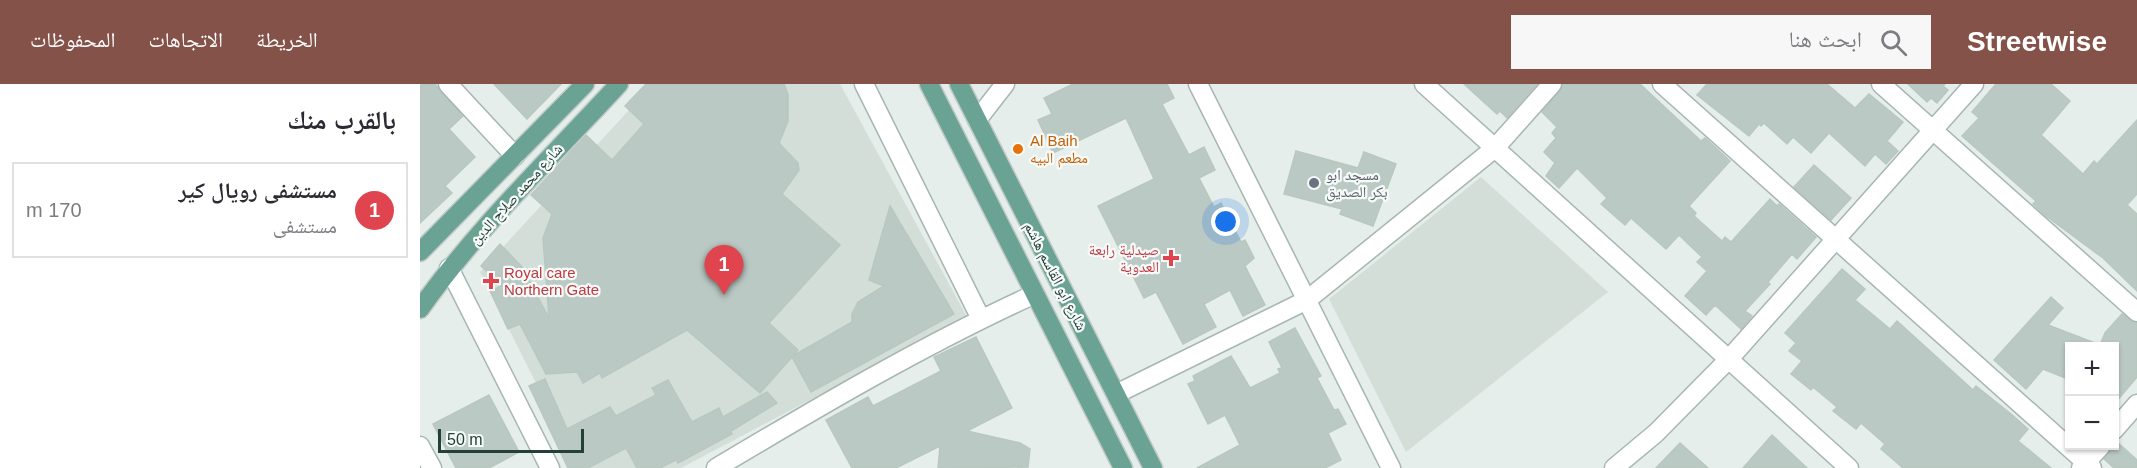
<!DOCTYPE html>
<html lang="ar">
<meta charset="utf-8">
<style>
:root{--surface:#fff;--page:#f7f7f7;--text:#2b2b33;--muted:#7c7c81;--line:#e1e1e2;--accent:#845248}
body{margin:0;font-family:Helvetica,"Noto Naskh Arabic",sans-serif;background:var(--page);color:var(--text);direction:rtl}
.controls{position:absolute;right:18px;bottom:18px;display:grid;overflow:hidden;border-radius:0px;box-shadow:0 2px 4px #0004}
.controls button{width:54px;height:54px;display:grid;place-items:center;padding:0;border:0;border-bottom:2px solid var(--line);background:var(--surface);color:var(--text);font:30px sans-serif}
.scale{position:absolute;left:18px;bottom:15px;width:146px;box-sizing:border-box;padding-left:6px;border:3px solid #244038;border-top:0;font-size:16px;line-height:21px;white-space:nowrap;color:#244038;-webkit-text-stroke:4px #f6faf8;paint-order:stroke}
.you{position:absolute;left:806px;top:138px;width:21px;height:21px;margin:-15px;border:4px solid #fff;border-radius:50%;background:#1a73e8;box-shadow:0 0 0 9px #1a73e833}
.badge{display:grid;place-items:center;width:39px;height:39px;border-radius:50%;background:var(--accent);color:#fff;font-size:20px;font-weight:700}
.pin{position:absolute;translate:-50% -50px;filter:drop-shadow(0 2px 3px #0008)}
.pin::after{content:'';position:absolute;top:32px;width:21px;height:18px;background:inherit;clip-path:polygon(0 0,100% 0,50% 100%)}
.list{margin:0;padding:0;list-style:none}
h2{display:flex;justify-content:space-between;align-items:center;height:78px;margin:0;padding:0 24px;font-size:26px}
h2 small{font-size:20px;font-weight:400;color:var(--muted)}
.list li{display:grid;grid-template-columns:39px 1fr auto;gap:18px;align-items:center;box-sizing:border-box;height:96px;margin:0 12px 12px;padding:0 12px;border:2px solid var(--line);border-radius:0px}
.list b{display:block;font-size:22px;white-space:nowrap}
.list p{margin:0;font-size:20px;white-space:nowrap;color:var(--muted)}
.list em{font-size:20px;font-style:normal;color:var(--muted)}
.icon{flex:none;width:33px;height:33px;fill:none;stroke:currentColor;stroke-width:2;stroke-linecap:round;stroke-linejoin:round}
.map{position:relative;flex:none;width:1717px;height:384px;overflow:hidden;direction:ltr}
header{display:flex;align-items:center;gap:36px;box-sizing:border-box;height:84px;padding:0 30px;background:var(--accent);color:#fff}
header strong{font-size:28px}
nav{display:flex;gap:33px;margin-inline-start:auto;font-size:21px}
.search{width:420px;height:54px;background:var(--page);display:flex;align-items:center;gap:15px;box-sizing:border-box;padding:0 21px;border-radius:0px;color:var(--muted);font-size:22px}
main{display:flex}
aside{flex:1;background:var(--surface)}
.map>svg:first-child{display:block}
.built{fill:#d3ded9}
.building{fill:#bac9c3;stroke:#b8c8c1;stroke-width:1.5}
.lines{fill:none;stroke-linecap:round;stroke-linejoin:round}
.minor-casing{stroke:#a7b6b1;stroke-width:21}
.major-casing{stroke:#c2cac7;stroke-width:21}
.minor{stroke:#fff;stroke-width:18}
.major{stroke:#6aa394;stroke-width:18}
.food-dot{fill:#e8710a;stroke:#f6faf8;stroke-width:2}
.worship-dot{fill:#6b7280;stroke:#f6faf8;stroke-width:2}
.health-dot{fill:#e0444e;stroke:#f6faf8;stroke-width:2}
.labels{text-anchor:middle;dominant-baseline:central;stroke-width:4.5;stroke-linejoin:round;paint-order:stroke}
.food-label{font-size:15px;fill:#c56008;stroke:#f6faf8;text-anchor:start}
.worship-label{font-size:15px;fill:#5b616d;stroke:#f6faf8;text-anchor:start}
.street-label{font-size:15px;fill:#244038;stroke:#f6faf8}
.health-label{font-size:15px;fill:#be3a42;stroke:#f6faf8;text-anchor:end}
</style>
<header>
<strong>Streetwise</strong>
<div class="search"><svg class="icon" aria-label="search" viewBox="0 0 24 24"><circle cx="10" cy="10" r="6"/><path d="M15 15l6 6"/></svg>ابحث هنا</div>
<nav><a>الخريطة</a><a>الاتجاهات</a><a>المحفوظات</a></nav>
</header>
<main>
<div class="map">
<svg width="1717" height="384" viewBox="0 0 1717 384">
<rect width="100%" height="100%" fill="#e5eeea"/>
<g class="built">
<polygon points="233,0 420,0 547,233 261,384 159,384 60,188"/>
<polygon points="1061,93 1188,208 986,368 909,215"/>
</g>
<g class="building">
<polygon points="0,0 15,0 43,32 29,45 55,73 25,102 32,109 0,139"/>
<polygon points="74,0 141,0 107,35"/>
<polygon points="226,0 364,0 368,11 368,37 359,59 378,79 379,86 362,110 420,161 349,239 378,266 373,272 432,238 432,230 438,218 464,202 449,196 470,122 534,230 391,308 372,273 340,309 267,246 182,294 180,289 163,299 157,288 126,290 100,240 88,245 70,207 82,202 61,182 80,160 102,183 129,234 123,154 132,130 111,111 166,51 192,76 224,40 205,22"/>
<polygon points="653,0 747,0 754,14 742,20 769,71 784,63 795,86 779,94 794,123 801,119 821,158 825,156 834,174 825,182 845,221 823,232 810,206 784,220 796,243 763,260 736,208 724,214 678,122 734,95 706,34 633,69 618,36 632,30 624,14"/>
<polygon points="1044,0 1117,0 1087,34 1080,27 1077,30"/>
<polygon points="1143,0 1220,0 1281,57 1285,54 1310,77 1269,122 1276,129 1274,132 1302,157 1305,153 1311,158 1350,115 1357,122 1359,120 1396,153 1377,175 1372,170 1348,198 1350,200 1325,227 1332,232 1321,245 1295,221 1286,231 1265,212 1287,187 1277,178 1282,173 1259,151 1246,165 1211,134 1205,141 1181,120 1187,114 1157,84 1139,104 1126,92 1135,79 1124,68 1136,54 1132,49 1137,43 1122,28 1140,7"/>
<polygon points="1287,0 1407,0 1435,24 1449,10 1483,38 1467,57 1478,67 1466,80 1455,70 1445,82 1409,49 1391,69 1373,53 1367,60 1344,39 1341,42 1339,40 1329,52 1277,11"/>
<polygon points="1488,0 1525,0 1523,2 1528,6 1517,19 1511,14 1507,18"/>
<polygon points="1576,0 1631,0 1650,17 1621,51 1663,90 1674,77 1677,80 1717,36 1717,110 1707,121 1717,130 1717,207 1683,174 1626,132 1613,120 1616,117 1542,52 1559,34 1552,28"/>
<polygon points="876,67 938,84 944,68 976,80 953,142 920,130 922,125 864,110"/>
<polygon points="1394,81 1431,114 1411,136 1374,103"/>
<polygon points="1422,185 1445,205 1435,216 1470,245 1477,237 1553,306 1556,302 1591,330 1608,345 1598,357 1631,384 1483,384 1461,365 1465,360 1441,339 1436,345 1413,327 1417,323 1393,303 1391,306 1371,290 1382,277 1369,267 1376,259 1365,249"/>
<polygon points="1631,213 1643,224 1628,241 1680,261 1685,249 1702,230 1717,239 1717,293 1695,319 1695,262 1650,262 1650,296 1623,285 1606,305 1574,276"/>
<polygon points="875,244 901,292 897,294 914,326 918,325 926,340 908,349 921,376 905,384 777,384 820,361 805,331 788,340 768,300 775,297 773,292 811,272 830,304 860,289 858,285 862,284 849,258"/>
<polygon points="556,253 592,324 547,347 600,359 610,365 608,383 518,384 520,362 476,384 432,384 406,336 448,313 453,322 521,287 514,273"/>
<polygon points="125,295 147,345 190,323 196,332 236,311 232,304 248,296 272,338 299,324 303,333 347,308 357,319 311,347 312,350 258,379 256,376 240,384 217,384 206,364 168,384 148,384 109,302"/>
<polygon points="69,311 99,368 69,384 36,384 13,340"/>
<polygon points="1352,351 1371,369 1387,384 1323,384"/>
<polygon points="1696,357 1717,376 1717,384 1694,384 1684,375"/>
<polygon points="1260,359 1288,384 1236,384"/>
</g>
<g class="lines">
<defs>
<g id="minor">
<polyline points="28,0 95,72"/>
<polyline points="444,0 561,235"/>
<polyline points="778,0 971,384"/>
<polyline points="1004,0 1429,384"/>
<polyline points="1242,0 1672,384"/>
<polyline points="1461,0 1717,228"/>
<polyline points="557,36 585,0"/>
<polyline points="29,184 130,384"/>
<polyline points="696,310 887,216 1075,64 1132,0"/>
<polyline points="1694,346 1717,320"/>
<polyline points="0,362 12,384"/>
<path d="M296 384C400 322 505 260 615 210"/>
<polyline points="1194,384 1236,349 1309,275 1554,0"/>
<polyline points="1661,384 1681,362"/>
</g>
<g id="major">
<polyline points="509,0 703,384"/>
<polyline points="539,0 733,384"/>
<polyline points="0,168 165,0"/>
<path d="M0 225C58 143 131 74 199 0"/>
</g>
</defs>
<use href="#minor" class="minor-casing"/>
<use href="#major" class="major-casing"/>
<use href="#minor" class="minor"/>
<use href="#major" class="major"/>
</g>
<circle class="food-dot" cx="598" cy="65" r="6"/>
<circle class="worship-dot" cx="894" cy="99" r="6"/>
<g class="health-dot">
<path d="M748 165h6v6h6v6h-6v6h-6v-6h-6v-6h6z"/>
<path d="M68 188h6v6h6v6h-6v6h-6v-6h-6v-6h6z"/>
</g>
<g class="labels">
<g class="food-label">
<text x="610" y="56">Al Baih<tspan x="610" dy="17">مطعم البيه</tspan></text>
</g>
<g class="worship-label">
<text x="906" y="90">مسجد ابو<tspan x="906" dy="17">بكر الصديق</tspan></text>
</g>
<g class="street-label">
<text transform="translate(96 110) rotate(-48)">شارع محمد صلاح الدين</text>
<text transform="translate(636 192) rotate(63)">شارع ابو القاسم هاشم</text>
</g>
<g class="health-label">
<text x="739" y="165">صيدلية رابعة<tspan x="739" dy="17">العدوية</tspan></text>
<text x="84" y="188" text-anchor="start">Royal care<tspan x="84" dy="17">Northern Gate</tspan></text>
</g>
</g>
</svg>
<div class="controls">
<button>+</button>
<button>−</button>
</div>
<div class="scale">50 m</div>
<div class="you"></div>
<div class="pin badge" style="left:304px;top:211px;background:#e0444e">1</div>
</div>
<aside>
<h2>بالقرب منك<small></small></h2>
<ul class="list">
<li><span class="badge" style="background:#e0444e">1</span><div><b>مستشفى رويال كير</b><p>مستشفى</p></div><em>170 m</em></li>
</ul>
</aside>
</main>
